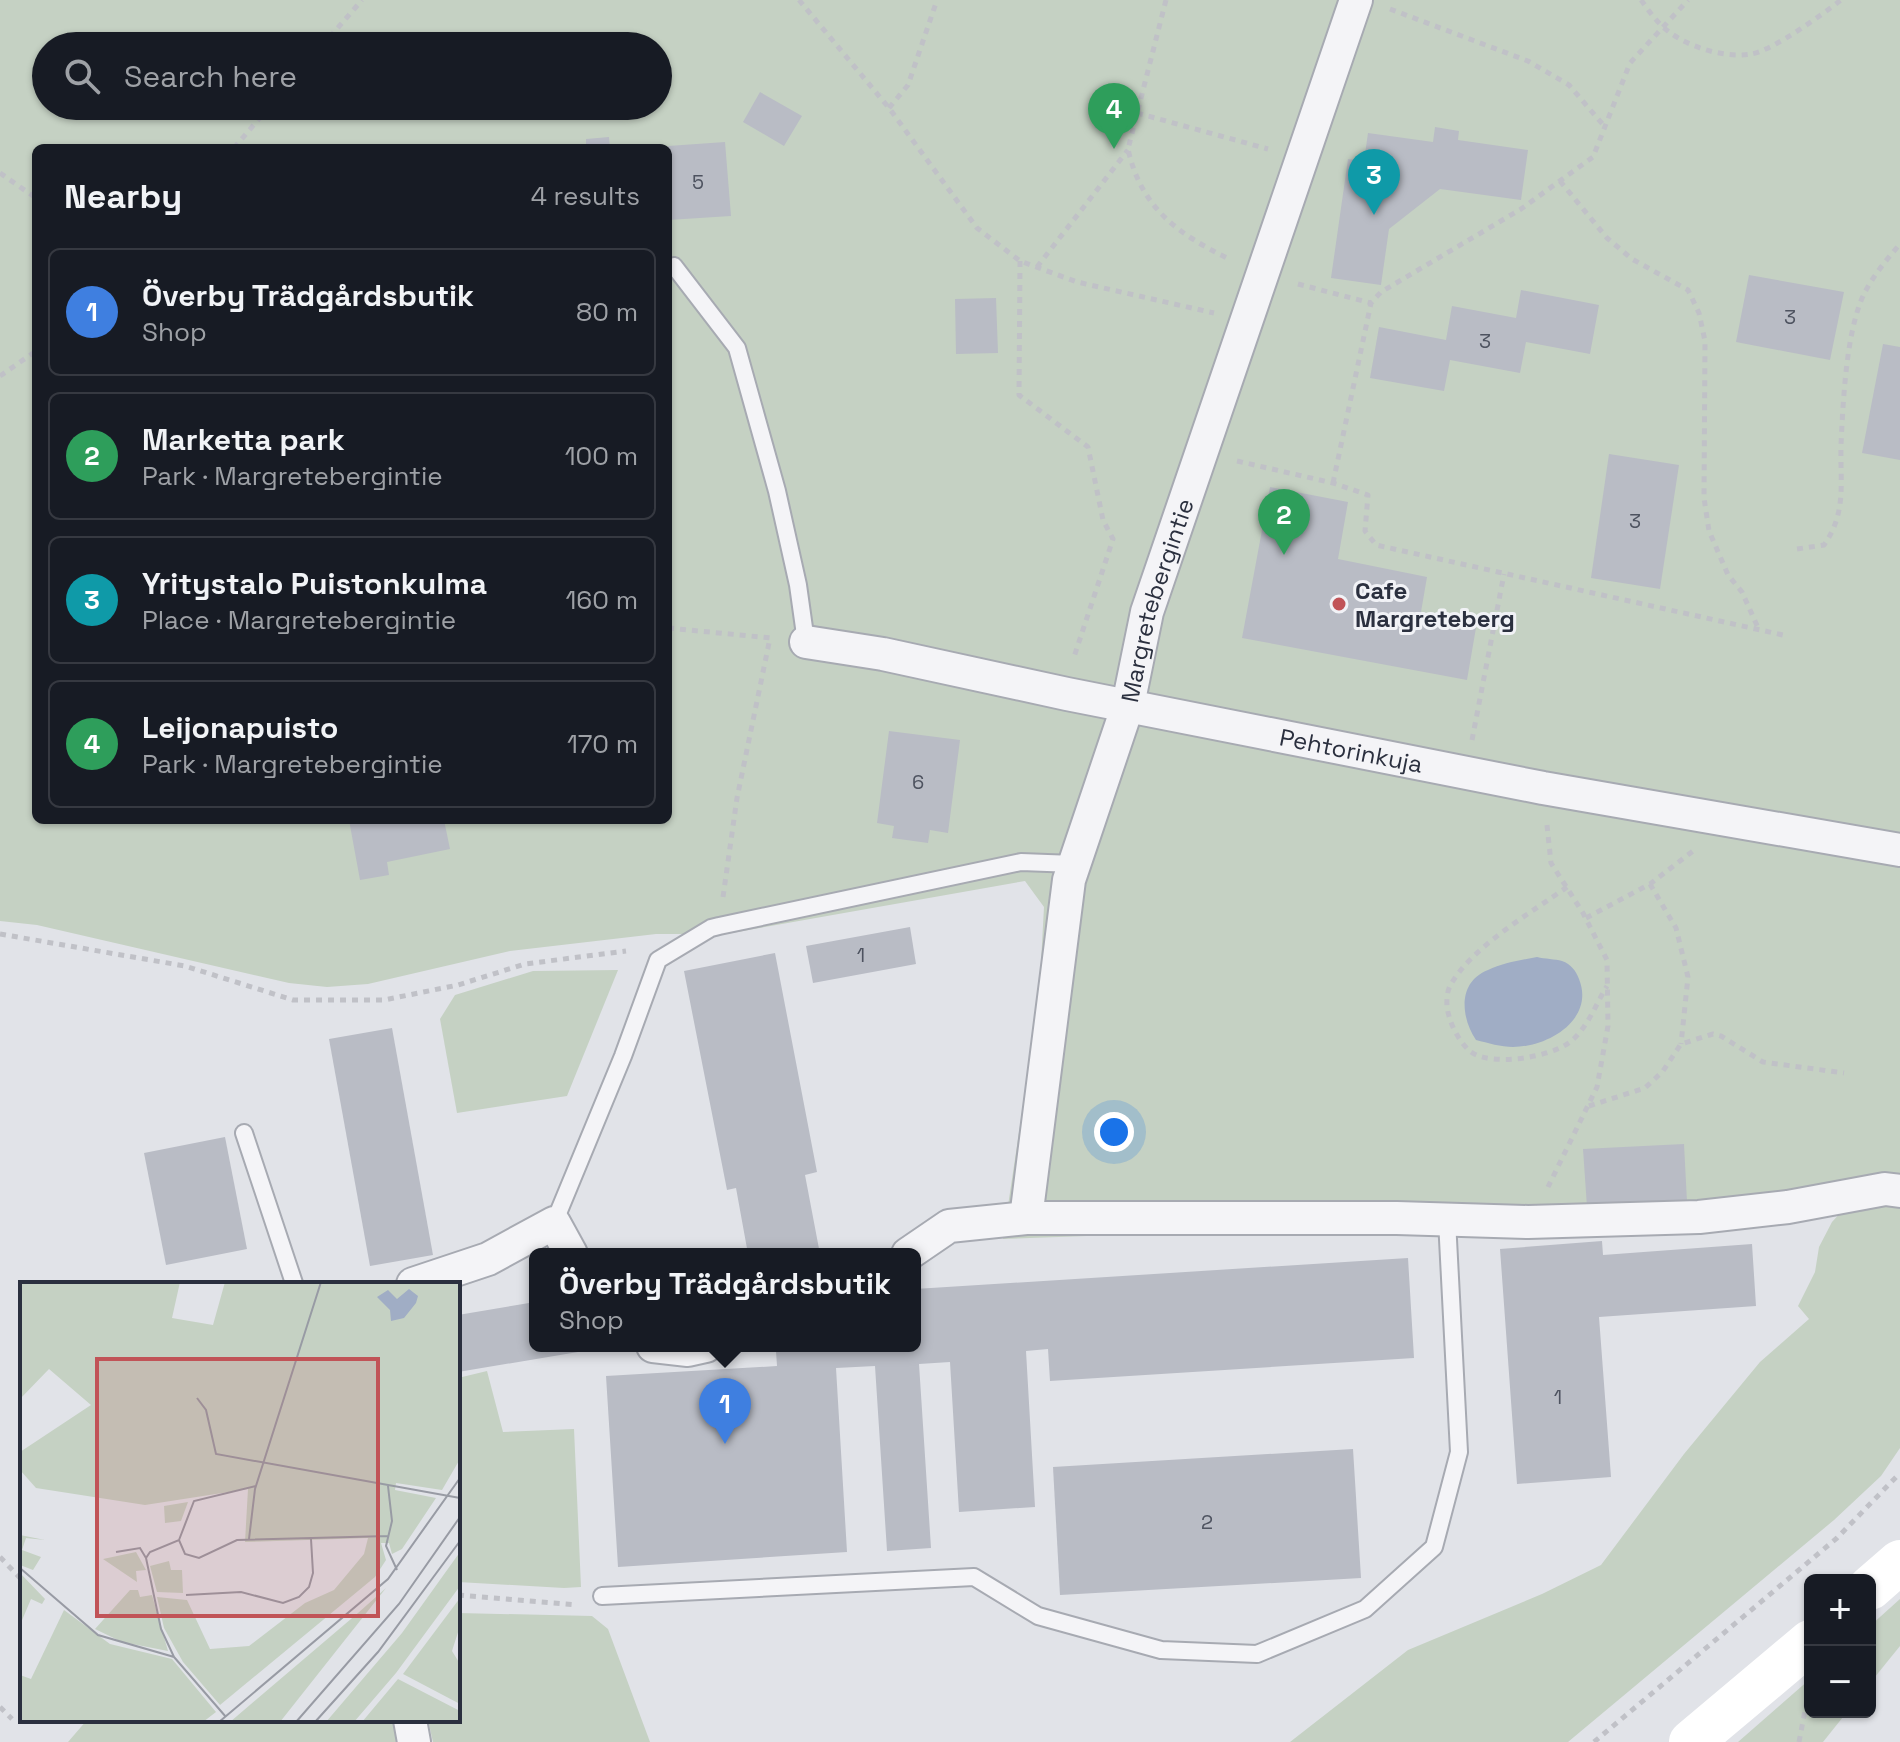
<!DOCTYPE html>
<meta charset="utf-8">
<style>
:root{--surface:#171b24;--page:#20242c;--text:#f1f3f6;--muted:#9ea1a6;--line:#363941;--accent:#ea580c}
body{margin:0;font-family:"Space Grotesk",sans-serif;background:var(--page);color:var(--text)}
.controls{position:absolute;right:24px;bottom:24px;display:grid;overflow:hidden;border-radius:12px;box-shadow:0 2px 6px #0004}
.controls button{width:72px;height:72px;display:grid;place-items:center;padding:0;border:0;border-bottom:2px solid var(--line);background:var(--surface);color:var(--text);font:40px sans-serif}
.you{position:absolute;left:1114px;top:1132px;width:28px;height:28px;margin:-20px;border:6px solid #fff;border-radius:50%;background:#1a73e8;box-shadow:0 0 0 12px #1a73e833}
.badge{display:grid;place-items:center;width:52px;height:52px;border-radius:50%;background:var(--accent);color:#fff;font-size:26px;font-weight:700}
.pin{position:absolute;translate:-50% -66px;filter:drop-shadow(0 2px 4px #0008)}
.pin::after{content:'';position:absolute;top:42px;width:28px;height:24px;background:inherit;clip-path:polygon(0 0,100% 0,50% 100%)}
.popup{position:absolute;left:529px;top:1248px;width:392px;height:104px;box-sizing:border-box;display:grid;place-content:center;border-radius:12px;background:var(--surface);filter:drop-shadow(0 2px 6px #0005);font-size:26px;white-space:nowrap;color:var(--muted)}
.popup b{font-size:30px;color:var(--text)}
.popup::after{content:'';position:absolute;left:50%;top:100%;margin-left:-16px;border:16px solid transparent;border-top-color:var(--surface)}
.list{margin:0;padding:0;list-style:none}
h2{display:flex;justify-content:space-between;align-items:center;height:104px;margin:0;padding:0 32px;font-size:34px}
h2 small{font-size:26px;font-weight:400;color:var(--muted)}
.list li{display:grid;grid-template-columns:52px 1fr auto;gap:24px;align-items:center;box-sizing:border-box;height:128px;margin:0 16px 16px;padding:0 16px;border:2px solid var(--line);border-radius:12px}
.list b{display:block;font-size:30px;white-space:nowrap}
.list p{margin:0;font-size:26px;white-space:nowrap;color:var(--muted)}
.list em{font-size:26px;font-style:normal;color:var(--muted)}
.icon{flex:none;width:44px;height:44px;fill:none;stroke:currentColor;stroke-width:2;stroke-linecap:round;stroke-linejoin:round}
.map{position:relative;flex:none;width:1900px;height:1742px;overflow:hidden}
.search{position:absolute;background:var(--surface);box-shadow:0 2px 6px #0004;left:32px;top:32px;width:640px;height:88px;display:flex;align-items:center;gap:20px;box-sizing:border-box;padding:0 28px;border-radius:44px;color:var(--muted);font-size:30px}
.panel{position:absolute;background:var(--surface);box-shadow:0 2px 6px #0004;left:32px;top:144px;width:640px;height:680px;border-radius:12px}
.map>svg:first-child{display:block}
.green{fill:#c5d1c3;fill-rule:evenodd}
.water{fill:#a0adc5}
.building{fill:#b9bcc5}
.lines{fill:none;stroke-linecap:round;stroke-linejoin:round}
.service-casing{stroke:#a7aab2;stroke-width:20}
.minor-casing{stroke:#a7aab2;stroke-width:36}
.path{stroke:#c0c1c7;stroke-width:5;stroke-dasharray:6 6;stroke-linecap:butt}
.service{stroke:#f4f4f7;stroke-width:16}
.minor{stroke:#f4f4f7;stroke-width:32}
.secondary{stroke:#fff;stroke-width:44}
.poi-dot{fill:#c15357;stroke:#f1f2f6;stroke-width:3}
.labels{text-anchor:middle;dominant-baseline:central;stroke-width:6;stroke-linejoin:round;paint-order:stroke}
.number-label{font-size:20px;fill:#4e5360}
.poi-label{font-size:24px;font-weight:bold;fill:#2b303f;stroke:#f1f2f6;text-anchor:start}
.street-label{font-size:24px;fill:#2b303f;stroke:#f1f2f6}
.inset-road{fill:none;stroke:#989ba4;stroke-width:2}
.view{fill:#c15357;fill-opacity:0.15;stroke:#c15357;stroke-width:4}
.inset-edge{fill:none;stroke:#2b303f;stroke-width:4}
</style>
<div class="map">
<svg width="1900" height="1742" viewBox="0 0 1900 1742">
<rect width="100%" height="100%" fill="#e1e3e8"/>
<g class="green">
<path d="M0 0H1900V1448L1881 1476 1834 1520 1568 1742H1290L1408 1650 1542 1594 1601 1565 1684 1454 1760 1362 1809 1319 1798 1306 1815 1272 1819 1247 1832 1222 1843 1210 1696 1234 1411 1231 1200 1232 1003 1239 1039 999 1044 907 1025 881 726 934H656L510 951 368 984 327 987 289 983 37 925 0 921ZM46 46H658V106H46ZM36 148H668V820H36Z"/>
<polygon points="618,970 567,1096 457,1113 440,1019 455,995 533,971"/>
<polygon points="487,1371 503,1432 574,1429 581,1587 564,1588 458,1582 458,1378"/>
<polygon points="1900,1599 1900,1646 1870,1683 1870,1626"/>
<polygon points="458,1613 592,1616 608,1629 650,1742 433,1742 428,1720 458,1720"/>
<polygon points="1810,1679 1810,1712 1847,1712 1823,1742 1738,1742"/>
<polygon points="87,1720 393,1720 397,1742 68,1742"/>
</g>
<path class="water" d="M1537 957C1545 959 1555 959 1562 961 1571 964 1576 971 1579 979 1595 1019 1549 1047 1513 1047 1501 1047 1488 1043 1476 1040 1461 1018 1457 982 1488 970 1503 963 1521 960 1537 957Z"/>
<g class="building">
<polygon points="760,92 802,116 784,146 743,122"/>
<polygon points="1435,127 1459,131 1458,140 1528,150 1521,200 1440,189 1389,229 1381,285 1331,278 1348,159 1364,161 1368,133 1433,142"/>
<polygon points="609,137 610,148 586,148 586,139"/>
<polygon points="725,142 731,216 668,220 668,146"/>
<polygon points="1749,275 1844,292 1830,360 1736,342"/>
<polygon points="1521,290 1599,305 1590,354 1526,342 1520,373 1450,360 1444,391 1370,378 1379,327 1446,340 1452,306 1516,318"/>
<polygon points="996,298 998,353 956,354 955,299"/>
<polygon points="1883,344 1900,347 1900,460 1862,453"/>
<polygon points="1609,454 1679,465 1660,589 1591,578"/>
<polygon points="1270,487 1348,502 1338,559 1427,577 1421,612 1477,622 1467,680 1242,638"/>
<polygon points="889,731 960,740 948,833 930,830 928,843 892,838 894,826 877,823"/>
<polygon points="349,820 444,820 450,849 387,862 389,875 360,880"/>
<polygon points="910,927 916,964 813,983 806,946"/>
<polygon points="775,953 817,1172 805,1175 820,1254 748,1254 736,1188 727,1190 684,971"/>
<polygon points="392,1028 433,1255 370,1266 329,1039"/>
<polygon points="225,1137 247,1249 166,1265 144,1153"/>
<polygon points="1684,1144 1687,1202 1587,1207 1583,1149"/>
<polygon points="1602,1241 1603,1255 1752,1244 1756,1306 1599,1317 1611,1477 1517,1484 1500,1249"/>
<polygon points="1408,1258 1414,1358 1050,1381 1048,1349 1026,1351 1035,1507 959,1512 950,1362 919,1364 931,1548 887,1551 875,1366 836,1368 847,1552 618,1567 606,1376 777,1366 776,1351 833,1346 915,1346 915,1289"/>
<polygon points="535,1302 535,1346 577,1346 578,1352 458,1372 458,1315"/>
<polygon points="1353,1449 1361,1578 1060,1595 1053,1467"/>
</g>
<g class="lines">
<defs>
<g id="service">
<polyline points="674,266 737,348 777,491 798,585 806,642"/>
<polyline points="244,1133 294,1283"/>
<polyline points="554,1223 623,1056 658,960 711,928 719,926 1021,862 1074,864"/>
<polyline points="602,1596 974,1577 1038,1616 1161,1650 1257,1654 1365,1609 1434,1547 1459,1452 1447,1220"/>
</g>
<g id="minor">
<path id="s1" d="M806 642 883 654 1067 694 1543 788 1900 850"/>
<path id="s2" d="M1026 1218 1069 880 1128 705 1147 612 1356 0"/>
<polyline points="908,1254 949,1226 1026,1218 1397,1218 1528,1222 1699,1217 1788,1207 1885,1189 1900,1191"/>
<polyline points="413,1284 488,1259 554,1223 571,1254"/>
<polyline points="653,1346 688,1350 706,1346"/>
<polyline points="410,1720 414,1742"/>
</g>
</defs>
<use href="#service" class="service-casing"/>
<use href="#minor" class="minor-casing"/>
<g class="path">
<polyline points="799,0 889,108 977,228 1020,261 1077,282 1214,313"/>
<path d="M1166 0 1128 149C1141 208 1178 234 1229 259"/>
<path d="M1641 0C1647 8 1653 17 1660 24 1680 45 1723 59 1751 54 1772 51 1823 14 1841 0"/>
<polyline points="1390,9 1528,61 1569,85 1605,127"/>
<polyline points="322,46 362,0"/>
<polyline points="889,108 908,85 937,0"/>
<polyline points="1137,113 1268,149"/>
<polyline points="234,148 270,106"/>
<polyline points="0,173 36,198"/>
<polyline points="1560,181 1607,238 1632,259 1688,290 1699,313 1705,341 1704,498 1709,531 1728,575 1742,592 1759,630"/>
<polyline points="1020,261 1019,395 1088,447 1103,520 1113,539 1073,660"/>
<polyline points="1037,267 1128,150"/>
<polyline points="1298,284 1371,303"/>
<polyline points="0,376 36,351"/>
<polyline points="1237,461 1333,483 1368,495 1365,531 1376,545 1783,635"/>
<polyline points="1333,483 1371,303 1381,292 1521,209 1593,157 1630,63 1688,0"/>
<path d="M1797 549 1824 545C1847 512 1840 483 1841 445 1843 403 1846 331 1864 294 1873 276 1887 259 1900 244"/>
<polyline points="668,628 771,638"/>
<polyline points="1472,740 1504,574"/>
<polyline points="1547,825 1551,863 1583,913 1607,960 1608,1026 1597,1087 1548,1187"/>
<polyline points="1650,884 1676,928 1688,977 1681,1044"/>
<path d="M1567 887C1531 913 1471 947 1450 986 1446 994 1446 1007 1449 1016 1452 1028 1461 1044 1471 1052 1492 1067 1551 1057 1570 1042 1587 1029 1596 1004 1607 986"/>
<polyline points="723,897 737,798 769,643"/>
<polyline points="1586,918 1650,884 1693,851"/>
<polyline points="0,934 185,966 293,1000 384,1000 458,985 525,964 626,951"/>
<polyline points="1589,1106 1645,1088 1663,1071 1681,1044 1713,1034 1721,1036 1763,1062 1844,1073"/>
<polyline points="0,1557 22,1580"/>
<polyline points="458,1595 577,1605"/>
<polyline points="0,1707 12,1719"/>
<polyline points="1594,1742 1837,1538 1900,1473"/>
<polyline points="1799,1742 1807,1700"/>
</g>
<use href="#service" class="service"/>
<use href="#minor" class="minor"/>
<g class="secondary">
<polyline points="1870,1588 1900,1562"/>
<polyline points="1691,1742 1810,1642"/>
</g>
</g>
<circle class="poi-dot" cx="1339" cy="604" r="8"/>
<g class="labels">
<g class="number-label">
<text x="698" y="182">5</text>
<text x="1790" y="317">3</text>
<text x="1485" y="341">3</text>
<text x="1635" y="521">3</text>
<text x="918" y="782">6</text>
<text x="861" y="955">1</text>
<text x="1558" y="1397">1</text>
<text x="1207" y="1522">2</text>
</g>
<g class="poi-label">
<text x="1355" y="590">Cafe<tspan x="1355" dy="28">Margreteberg</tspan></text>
</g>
<g class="street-label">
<text stroke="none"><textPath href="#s2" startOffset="634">Margretebergintie</textPath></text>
<text stroke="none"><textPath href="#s1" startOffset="556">Pehtorinkuja</textPath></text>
</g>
</g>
<g transform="translate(20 1282)">
<rect width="440" height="440" fill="#e1e3e8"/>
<path d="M0 0H160L152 36 193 43 205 0H440V177L422 208 376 201 375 208 416 216 382 267 372 272 369 261H361L366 278 355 295 200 423 163 380 144 346 137 315 167 318 190 367 229 364 285 321 314 308 344 272 348 256 225 260 228 207 125 223 16 206 0 188V170L71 123 29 87 0 117ZM168 220 161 239 145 241 144 224ZM0 253 25 258 6 256 2 268 21 275 13 288 0 283ZM116 270 126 288 116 289 117 300 83 277ZM440 270V304L376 391 334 440H306L382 351ZM149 279 151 288H162L163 311 137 310 130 284ZM0 291 25 317 22 322 11 317 0 343ZM366 306 260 440H210L338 331ZM110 308H118L120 315 132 313 148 369 102 360 75 347ZM440 316V344L432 369 440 382V422L383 392ZM44 328 90 362 152 377 196 430 183 440H0V393L11 397ZM378 397 440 429V440H342Z" fill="#c5d1c3"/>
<path d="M389 7 398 14 396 21 384 36 371 39 370 28 357 15 368 8 377 17Z" fill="#a0adc5"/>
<path class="inset-road" d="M177 116 186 128 196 172 440 216M368 204 372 239 366 264 377 288M229 257 235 207 301 0M159 258 174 219 236 204M96 270 120 266 126 276M0 286 78 353 154 375 206 435M166 313 221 310 263 321 279 315 289 305 293 291 291 257M154 375 141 347 126 276 130 270 159 258 165 272 179 276 217 258 368 254M199 440 368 297 440 196M276 440 379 322 440 235M295 440 358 370 440 259"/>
<path class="view" d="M77 77H358V334H77Z"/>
<rect width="440" height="440" class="inset-edge"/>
</g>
</svg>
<div class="controls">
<button>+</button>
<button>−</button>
</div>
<div class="you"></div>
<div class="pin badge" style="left:725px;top:1444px;background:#3f7fe0">1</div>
<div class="popup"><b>Överby Trädgårdsbutik</b>Shop</div>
<div class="pin badge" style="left:1284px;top:555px;background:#2e9e5b">2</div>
<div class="pin badge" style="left:1374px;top:215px;background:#0f9aa8">3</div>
<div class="pin badge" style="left:1114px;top:149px;background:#2e9e5b">4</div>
<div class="search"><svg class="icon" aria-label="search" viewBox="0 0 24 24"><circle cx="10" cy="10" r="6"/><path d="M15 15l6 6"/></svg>Search here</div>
<section class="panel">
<h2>Nearby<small>4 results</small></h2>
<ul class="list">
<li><span class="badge" style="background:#3f7fe0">1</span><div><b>Överby Trädgårdsbutik</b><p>Shop</p></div><em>80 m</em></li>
<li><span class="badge" style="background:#2e9e5b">2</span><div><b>Marketta park</b><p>Park · Margretebergintie</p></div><em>100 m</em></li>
<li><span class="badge" style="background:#0f9aa8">3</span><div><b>Yritystalo Puistonkulma</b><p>Place · Margretebergintie</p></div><em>160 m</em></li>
<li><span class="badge" style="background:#2e9e5b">4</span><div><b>Leijonapuisto</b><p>Park · Margretebergintie</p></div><em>170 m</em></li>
</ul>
</section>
</div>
